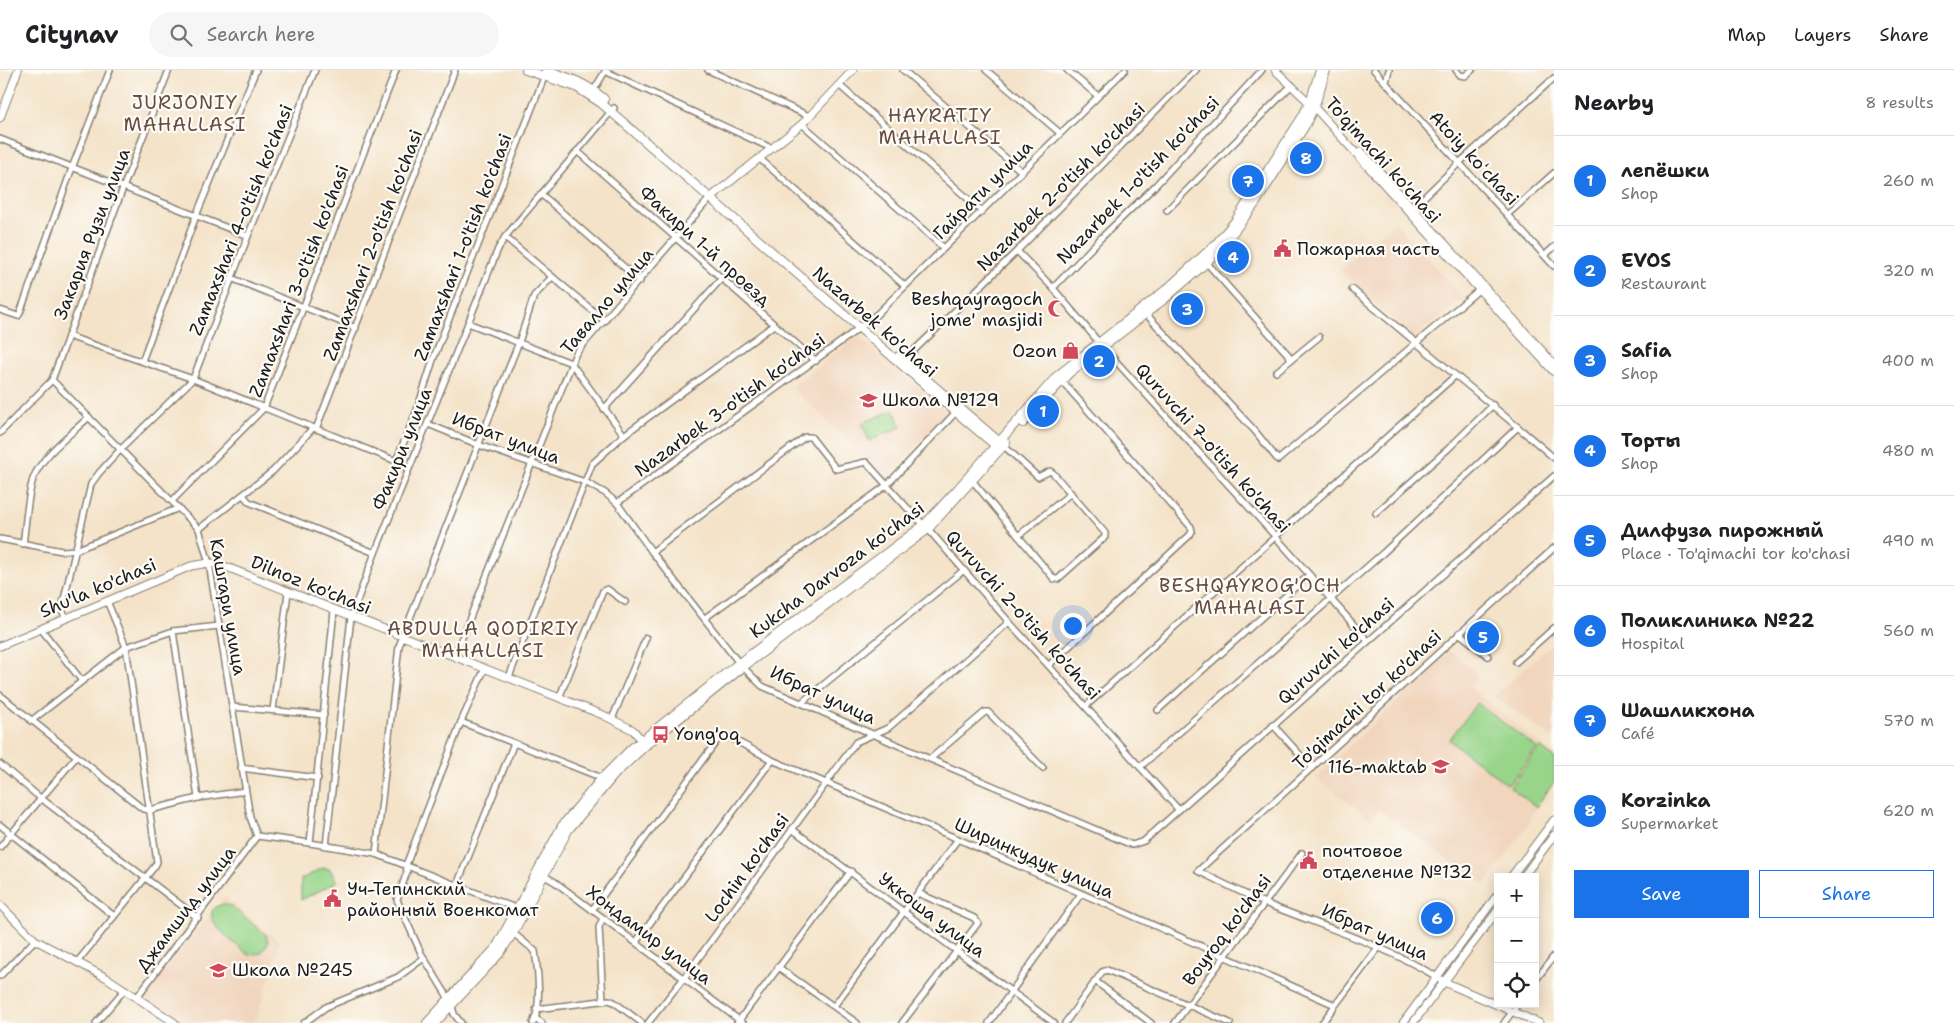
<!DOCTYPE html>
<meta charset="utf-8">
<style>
:root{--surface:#fff;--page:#f6f6f6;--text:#202124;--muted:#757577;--line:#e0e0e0;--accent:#1a73e8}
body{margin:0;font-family:"Shantell Sans",sans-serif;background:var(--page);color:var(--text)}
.controls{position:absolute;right:15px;bottom:15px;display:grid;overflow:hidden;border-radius:0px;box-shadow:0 2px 12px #0003}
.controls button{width:45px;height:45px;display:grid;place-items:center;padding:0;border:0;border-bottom:1px solid var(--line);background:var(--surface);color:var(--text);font:25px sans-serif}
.you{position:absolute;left:1072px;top:555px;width:18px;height:18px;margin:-12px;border:4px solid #fff;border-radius:50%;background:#1a73e8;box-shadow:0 0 0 8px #1a73e833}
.badge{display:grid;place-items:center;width:32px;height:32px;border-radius:50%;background:var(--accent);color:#fff;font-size:16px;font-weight:700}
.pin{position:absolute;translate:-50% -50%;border:2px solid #fff;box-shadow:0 1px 5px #0006}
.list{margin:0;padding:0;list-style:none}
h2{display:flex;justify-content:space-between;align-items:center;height:65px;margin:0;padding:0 20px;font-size:21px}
h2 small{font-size:16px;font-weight:400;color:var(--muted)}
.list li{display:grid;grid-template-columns:32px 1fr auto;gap:15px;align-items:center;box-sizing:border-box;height:90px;padding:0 20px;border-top:1px solid var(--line)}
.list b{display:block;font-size:19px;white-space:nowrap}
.list p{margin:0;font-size:16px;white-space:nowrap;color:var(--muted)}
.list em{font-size:16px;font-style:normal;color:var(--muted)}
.actions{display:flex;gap:10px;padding:15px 20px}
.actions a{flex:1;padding:11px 0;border:1px solid var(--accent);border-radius:0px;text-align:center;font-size:18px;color:var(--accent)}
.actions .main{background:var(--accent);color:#fff}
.icon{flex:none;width:28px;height:28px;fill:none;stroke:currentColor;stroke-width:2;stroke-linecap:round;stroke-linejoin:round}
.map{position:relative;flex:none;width:1554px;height:953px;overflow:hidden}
header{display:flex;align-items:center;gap:30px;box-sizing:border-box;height:70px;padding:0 25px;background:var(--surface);border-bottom:1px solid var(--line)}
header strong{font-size:24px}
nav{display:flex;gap:28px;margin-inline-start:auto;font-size:18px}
.search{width:350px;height:45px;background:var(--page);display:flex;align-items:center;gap:12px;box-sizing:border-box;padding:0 18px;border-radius:28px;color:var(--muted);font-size:19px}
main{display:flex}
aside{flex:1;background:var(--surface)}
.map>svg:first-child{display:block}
.built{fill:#f1d5bd}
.green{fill:#98d58a;stroke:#5a7853}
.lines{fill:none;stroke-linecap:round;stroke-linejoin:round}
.street-casing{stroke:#888072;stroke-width:8}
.secondary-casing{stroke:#888072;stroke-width:9}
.primary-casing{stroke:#888072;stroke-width:10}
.street{stroke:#fff;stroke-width:5}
.secondary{stroke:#fff;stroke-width:7}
.primary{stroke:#fff;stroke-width:8}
.labels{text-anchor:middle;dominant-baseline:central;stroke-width:4.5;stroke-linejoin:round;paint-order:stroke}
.street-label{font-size:18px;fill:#1c1c1c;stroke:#fdfcf7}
.poi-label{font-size:18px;fill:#1c1c1c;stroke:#fdfcf7;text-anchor:start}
.neighbourhood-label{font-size:19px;letter-spacing:1px;fill:#674c42;stroke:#fdfcf7}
</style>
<header>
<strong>Citynav</strong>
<div class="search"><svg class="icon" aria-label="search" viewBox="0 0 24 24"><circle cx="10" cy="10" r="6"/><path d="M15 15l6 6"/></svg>Search here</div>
<nav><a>Map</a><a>Layers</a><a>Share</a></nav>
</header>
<main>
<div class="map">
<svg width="1554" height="953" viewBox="0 0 1554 953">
<rect width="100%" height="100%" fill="#fdfcf7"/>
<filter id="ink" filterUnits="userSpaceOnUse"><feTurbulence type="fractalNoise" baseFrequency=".02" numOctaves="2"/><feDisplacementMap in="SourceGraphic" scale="10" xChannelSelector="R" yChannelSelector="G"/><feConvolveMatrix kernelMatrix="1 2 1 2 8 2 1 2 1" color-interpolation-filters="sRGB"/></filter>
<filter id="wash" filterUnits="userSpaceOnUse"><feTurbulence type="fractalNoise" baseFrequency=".0096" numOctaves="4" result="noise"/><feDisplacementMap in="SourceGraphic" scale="20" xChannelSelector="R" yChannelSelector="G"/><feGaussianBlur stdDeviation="1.12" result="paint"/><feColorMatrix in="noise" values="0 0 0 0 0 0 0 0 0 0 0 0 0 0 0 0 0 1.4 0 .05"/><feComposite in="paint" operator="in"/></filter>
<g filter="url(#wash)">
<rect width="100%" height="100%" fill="#f4e3c9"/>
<g class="built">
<polygon points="1395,152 1464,228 1412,269 1340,200"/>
<polygon points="858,266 947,342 888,408 791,317"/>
<polygon points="1554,572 1554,669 1494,626"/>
<polygon points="1449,581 1478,605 1470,618 1554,685 1554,714 1528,749 1530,752 1485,815 1379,740 1370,749 1316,708"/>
<polygon points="225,827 280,872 257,947 252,953 178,953 141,928"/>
</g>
<g class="green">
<polygon points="894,340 901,357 869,371 862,353"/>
<polygon points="1477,633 1537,678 1508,715 1449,670"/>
<polygon points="1540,677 1554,688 1554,712 1536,737 1510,717"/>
<polygon points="323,798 330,799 337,812 301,830 301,809"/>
<path d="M224 834 232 837 266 865 268 873 261 883 249 885C240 877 188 842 224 834Z"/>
</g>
</g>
<g filter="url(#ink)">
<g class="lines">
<defs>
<g id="street">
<polyline points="708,0 809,46"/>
<polyline points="903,0 1021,101"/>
<polyline points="986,0 1060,63"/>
<polyline points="1067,0 1098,26"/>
<polyline points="1374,0 1554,196"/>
<polyline points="1456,0 1460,5 1465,6 1472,0"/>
<polyline points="605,1 771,78"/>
<polyline points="1386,12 1389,0"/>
<polyline points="839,15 982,141"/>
<polyline points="592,23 606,0"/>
<polyline points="802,54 944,178"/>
<polyline points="0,69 248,166"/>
<polyline points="577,81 816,291"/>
<polyline points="759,88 905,216"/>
<polyline points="541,124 640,211"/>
<polyline points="1167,140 1292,15"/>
<polyline points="1411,140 1459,93 1554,8"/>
<polyline points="1508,144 1554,103"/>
<polyline points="505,167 605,251"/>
<polyline points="1017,181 1053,218 1102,276 1275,466 1368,571"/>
<polyline points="1545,185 1554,177"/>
<polyline points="1206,192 1292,289"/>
<polyline points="231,208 356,258"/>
<polyline points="1053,218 1102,167 1155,116 1262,0"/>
<path d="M1352 219C1419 276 1487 330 1554 388"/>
<polyline points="0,240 18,246 20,243 72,98 110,0"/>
<polyline points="1146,244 1255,361 1278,390 1481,218"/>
<polyline points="468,253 571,293 624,365"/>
<polyline points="68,266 193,309 396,391 408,399"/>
<polyline points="142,291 196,146 256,0"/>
<polyline points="902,292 1017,181 1196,0"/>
<polyline points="1276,302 1319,267"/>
<polyline points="52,310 199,459 209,493 250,747 257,766"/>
<polyline points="604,339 722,208"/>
<polyline points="428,354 479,375 585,412 605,423 617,433 652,482 739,593 762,616 930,689 1132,775 1144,771 1554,406"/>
<polyline points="316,359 455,0"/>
<polyline points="0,363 52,310 123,118 169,0"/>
<polyline points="396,391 417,340 434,287 545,5"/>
<polyline points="971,409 1054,509 1058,509 1105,467 1105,463 1053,403 1050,401 1038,407 1004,376"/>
<polyline points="244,426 249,432 375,483"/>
<polyline points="172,431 264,338 396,0"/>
<polyline points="617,433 846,268 877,244 1125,0"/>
<polyline points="1376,443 1448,379 1493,335"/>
<polyline points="199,459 273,401 313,358"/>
<polyline points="1018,466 1071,423"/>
<polyline points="0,469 62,481 76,480 179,438"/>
<path d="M23 474C26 454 27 428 33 409 41 386 71 364 89 347"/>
<polyline points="652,482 805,367 811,367 836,399 866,392 910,441 928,459 1009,552 1178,739"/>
<polyline points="65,548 62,538 91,414 99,403 121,379 193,309 248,166 315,0"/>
<polyline points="705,548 887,415 957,341"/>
<polyline points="41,559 82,611"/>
<polyline points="173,561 198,728"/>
<polyline points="1459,563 1488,586"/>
<polyline points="455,585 576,283 710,128"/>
<polyline points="1516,592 1554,558"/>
<polyline points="1049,595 1190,465 1192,461 1191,457 1061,310"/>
<polyline points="509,607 592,394 624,365 774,255"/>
<polyline points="0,625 143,739 150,740 198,728 245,721"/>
<polyline points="559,628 603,521 607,519 625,532"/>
<polyline points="801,633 964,500"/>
<polyline points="1086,636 1455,306"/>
<polyline points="232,637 324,645"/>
<polyline points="273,640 288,522"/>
<polyline points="1158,640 1309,505"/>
<polyline points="612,649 646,568"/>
<polyline points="31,651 126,577 173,561 219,556"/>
<polyline points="461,652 602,708"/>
<polyline points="1273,655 1312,698"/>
<polyline points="930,689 985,642 988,642 1043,698"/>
<polyline points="0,694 38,726 198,848"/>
<polyline points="1140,697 1383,483 1518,357"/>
<polyline points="241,698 318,708"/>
<polyline points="0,755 114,846"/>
<polyline points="792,759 1054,953"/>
<polyline points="257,766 310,773 376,784 518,839"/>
<polyline points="310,773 334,541"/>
<polyline points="326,776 351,547 375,483 498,179 505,167 614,38"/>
<polyline points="0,777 77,686"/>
<polyline points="376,784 399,576 519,272 534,226 552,207"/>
<polyline points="541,804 555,812 743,953"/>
<polyline points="457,815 514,673"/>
<polyline points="592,840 719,668 725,665 772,690 958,769 1335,935"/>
<polyline points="603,848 599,857 603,930"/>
<path d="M513 863 535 881C538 900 542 937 533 953"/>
<polyline points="636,872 772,690"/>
<polyline points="78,891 155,796 157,792 126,577 107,531"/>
<polyline points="778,897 857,953"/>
<polyline points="0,906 35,870"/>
<path d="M1437 907C1384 875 1324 857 1267 834 1244 824 1221 812 1198 801L1554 478"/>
<polyline points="1095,911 1151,953"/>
<polyline points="1535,911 1554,886"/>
<polyline points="137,927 257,766"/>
<polyline points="449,929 421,883 397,830 407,802 406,795 461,652 485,598"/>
<polyline points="452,936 454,944 461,953"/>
<polyline points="834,936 958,769"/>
<polyline points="536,939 609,930 614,932 642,953"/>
<polyline points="535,948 542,953"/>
<polyline points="96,953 125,919"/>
<polyline points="304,953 326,937 398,907 424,888"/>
<polyline points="648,953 684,908 856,672 888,658 1009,552"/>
<polyline points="737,953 851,801"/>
<polyline points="902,953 978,853 974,848 918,823"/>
<polyline points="989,953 1081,824"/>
<polyline points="1065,953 1102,902 1107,900 1230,953"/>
<polyline points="1175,953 1302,783"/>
<polyline points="1322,953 1379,877"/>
<polyline points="1504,953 1518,934"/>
</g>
<g id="secondary">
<polyline points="1275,0 1314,37 1554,302"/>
<polyline points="0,48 18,0"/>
<polyline points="1361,81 1554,294"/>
<polyline points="710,128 802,54 853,0"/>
<polyline points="0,576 191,496 209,493 219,494 603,645 633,660 645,674"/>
<polyline points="1511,807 1554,750"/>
<polyline points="1523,807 1554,765"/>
<polyline points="0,835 35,870 107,908 175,953"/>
<polyline points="1441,910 1451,915 1539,953"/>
<polyline points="1403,953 1498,824"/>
<polyline points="1413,953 1498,840"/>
</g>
<g id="primary">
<polyline points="526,0 576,17 601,33 956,342 996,376 1000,376"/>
<path d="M546 0C568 7 586 13 604 29"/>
<polyline points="899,286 1002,374"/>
<polyline points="1023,353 1069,303 1167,227 1206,193 1228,169 1255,134 1306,54 1316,32 1326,0"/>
<polyline points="427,953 496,878 562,756 602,708 631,679 739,593 924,455 955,422 1057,306 1167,219 1216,174 1236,150 1301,49 1310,32 1320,0"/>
<polyline points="435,953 500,883 513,863 568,760 616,703 646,675 743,597 928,459 1006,373"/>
</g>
</defs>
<use href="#street" class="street-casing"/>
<use href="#secondary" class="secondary-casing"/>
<use href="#primary" class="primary-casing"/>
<use href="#street" class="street"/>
<use href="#secondary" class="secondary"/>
<use href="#primary" class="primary"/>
</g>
</g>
<defs>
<symbol id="civic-bare" viewBox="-9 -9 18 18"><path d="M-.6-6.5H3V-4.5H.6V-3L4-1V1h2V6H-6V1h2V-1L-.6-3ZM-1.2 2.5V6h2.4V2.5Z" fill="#d1495b" stroke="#fdfcf7" stroke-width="2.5" paint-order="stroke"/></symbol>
<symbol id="mosque-bare" viewBox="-9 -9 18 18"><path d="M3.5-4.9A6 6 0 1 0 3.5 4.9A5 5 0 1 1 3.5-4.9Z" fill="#d1495b" stroke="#fdfcf7" stroke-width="2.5" paint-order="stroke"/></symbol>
<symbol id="shop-bare" viewBox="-9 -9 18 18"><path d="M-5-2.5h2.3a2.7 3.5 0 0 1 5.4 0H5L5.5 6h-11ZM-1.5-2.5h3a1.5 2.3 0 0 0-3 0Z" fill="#d1495b" stroke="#fdfcf7" stroke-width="2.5" paint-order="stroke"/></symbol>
<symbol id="school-bare" viewBox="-9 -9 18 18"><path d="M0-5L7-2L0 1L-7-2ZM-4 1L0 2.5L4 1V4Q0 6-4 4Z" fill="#d1495b" stroke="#fdfcf7" stroke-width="2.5" paint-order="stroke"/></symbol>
<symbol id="bus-bare" viewBox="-9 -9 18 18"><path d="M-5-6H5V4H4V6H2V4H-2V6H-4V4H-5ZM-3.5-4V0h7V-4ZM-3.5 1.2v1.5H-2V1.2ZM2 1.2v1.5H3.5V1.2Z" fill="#d1495b" stroke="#fdfcf7" stroke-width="2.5" paint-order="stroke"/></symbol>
</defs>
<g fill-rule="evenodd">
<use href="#civic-bare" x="1270" y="166" width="25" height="25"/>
<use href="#mosque-bare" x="1044" y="226" width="25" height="25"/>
<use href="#shop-bare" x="1058" y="268" width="25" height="25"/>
<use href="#school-bare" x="856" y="318" width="25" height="25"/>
<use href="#bus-bare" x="648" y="652" width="25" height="25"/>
<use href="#school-bare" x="1428" y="684" width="25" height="25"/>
<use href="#civic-bare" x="1296" y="778" width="25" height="25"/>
<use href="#civic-bare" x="320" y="816" width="25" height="25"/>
<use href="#school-bare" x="206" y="888" width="25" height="25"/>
</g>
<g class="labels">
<g class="street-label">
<text transform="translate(1474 88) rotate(47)">Atoiy koʻchasi</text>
<text transform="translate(1383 90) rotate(48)">To'qimachi ko'chasi</text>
<text transform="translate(1138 110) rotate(-46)">Nazarbek 1-o'tish ko'chasi</text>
<text transform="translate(1061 117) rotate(-45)">Nazarbek 2-o'tish ko'chasi</text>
<text transform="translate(983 120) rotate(-45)">Гайрати улица</text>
<text transform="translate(241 150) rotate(-68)">Zamaxshari 4-o'tish ko'chasi</text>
<text transform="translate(92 164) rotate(-69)">Закария Рузи улица</text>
<text transform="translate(373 175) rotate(-69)">Zamaxshari 2-o'tish ko'chasi</text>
<text transform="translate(705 176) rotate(42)">Факири 1-й проезд</text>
<text transform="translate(463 177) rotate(-69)">Zamaxshari 1-o'tish ko'chasi</text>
<text transform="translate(299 211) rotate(-69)">Zamaxshari 3-o'tish ko'chasi</text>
<text transform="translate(607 231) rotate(-50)">Тавалло улица</text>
<text transform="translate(875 252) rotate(41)">Nazarbek ko'chasi</text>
<text transform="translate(730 335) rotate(-36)">Nazarbek 3-o'tish ko'chasi</text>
<text transform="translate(506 368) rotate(21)">Ибрат улица</text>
<text transform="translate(1213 378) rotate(48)">Quruvchi 7-o'tish ko'chasi</text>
<text transform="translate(402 379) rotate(-68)">Факири улица</text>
<text transform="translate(837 500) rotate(-37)">Kukcha Darvoza ko'chasi</text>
<text transform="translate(311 515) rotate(22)">Dilnoz ko'chasi</text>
<text transform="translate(98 518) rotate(-23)">Shu'la ko'chasi</text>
<text transform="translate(228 537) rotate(80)">Кашгари улица</text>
<text transform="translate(1023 545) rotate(48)">Quruvchi 2-o'tish ko'chasi</text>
<text transform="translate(1336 581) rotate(-42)">Quruvchi ko'chasi</text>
<text transform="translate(823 625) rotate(25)">Ибрат улица</text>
<text transform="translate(1367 630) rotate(-43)">To'qimachi tor ko'chasi</text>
<text transform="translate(1034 788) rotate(24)">Ширинкудук улица</text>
<text transform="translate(747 798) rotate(-54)">Lochin ko'chasi</text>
<text transform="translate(186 839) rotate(-53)">Джамшид улица</text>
<text transform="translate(932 845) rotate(37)">Уккоша улица</text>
<text transform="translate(1227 860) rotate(-53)">Boyroq ko'chasi</text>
<text transform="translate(1375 862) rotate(24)">Ибрат улица</text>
<text transform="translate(649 865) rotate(37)">Хондамир улица</text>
</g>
<g class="poi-label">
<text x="1297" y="179">Пожарная часть</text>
<text x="1043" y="229" text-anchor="end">Beshqayragoch<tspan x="1043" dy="21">jome' masjidi</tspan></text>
<text x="1057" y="281" text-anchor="end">Ozon</text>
<text x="882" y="330">Школа №129</text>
<text x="674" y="664">Yong'oq</text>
<text x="1427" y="697" text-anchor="end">116-maktab</text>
<text x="1322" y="781">почтовое<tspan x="1322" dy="21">отделение №132</tspan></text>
<text x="347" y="819">Уч-Тепинский<tspan x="347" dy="21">районный Военкомат</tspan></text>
<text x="232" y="900">Школа №245</text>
</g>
<g class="neighbourhood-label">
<text x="185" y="32">JURJONIY<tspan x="185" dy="22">MAHALLASI</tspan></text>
<text x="940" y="45">HAYRATIY<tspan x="940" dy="22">MAHALLASI</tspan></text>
<text x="1250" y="515">BESHQAYROG'OCH<tspan x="1250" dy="22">MAHALASI</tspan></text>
<text x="483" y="558">ABDULLA QODIRIY<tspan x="483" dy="22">MAHALLASI</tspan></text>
</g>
</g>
</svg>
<div class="controls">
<button>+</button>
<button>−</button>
<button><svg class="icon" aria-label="locate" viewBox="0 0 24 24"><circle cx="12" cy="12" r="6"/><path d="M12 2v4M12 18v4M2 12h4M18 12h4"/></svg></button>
</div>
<div class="you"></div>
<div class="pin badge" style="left:1043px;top:341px">1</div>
<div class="pin badge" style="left:1099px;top:291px">2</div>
<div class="pin badge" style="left:1187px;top:239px">3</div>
<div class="pin badge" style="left:1233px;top:187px">4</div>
<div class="pin badge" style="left:1483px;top:567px">5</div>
<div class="pin badge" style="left:1437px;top:848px">6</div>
<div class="pin badge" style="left:1248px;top:111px">7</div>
<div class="pin badge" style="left:1306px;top:88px">8</div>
</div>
<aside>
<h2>Nearby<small>8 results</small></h2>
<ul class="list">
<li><span class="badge">1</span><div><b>лепёшки</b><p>Shop</p></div><em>260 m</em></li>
<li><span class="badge">2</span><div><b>EVOS</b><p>Restaurant</p></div><em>320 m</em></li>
<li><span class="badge">3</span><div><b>Safia</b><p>Shop</p></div><em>400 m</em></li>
<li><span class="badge">4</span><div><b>Торты</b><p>Shop</p></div><em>480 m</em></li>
<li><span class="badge">5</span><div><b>Дилфуза пирожный</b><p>Place · To'qimachi tor ko'chasi</p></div><em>490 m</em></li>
<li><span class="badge">6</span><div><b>Поликлиника №22</b><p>Hospital</p></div><em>560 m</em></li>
<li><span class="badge">7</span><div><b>Шашликхона</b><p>Café</p></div><em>570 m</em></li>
<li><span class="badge">8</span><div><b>Korzinka</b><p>Supermarket</p></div><em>620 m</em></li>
</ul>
<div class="actions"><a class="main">Save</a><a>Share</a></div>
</aside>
</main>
